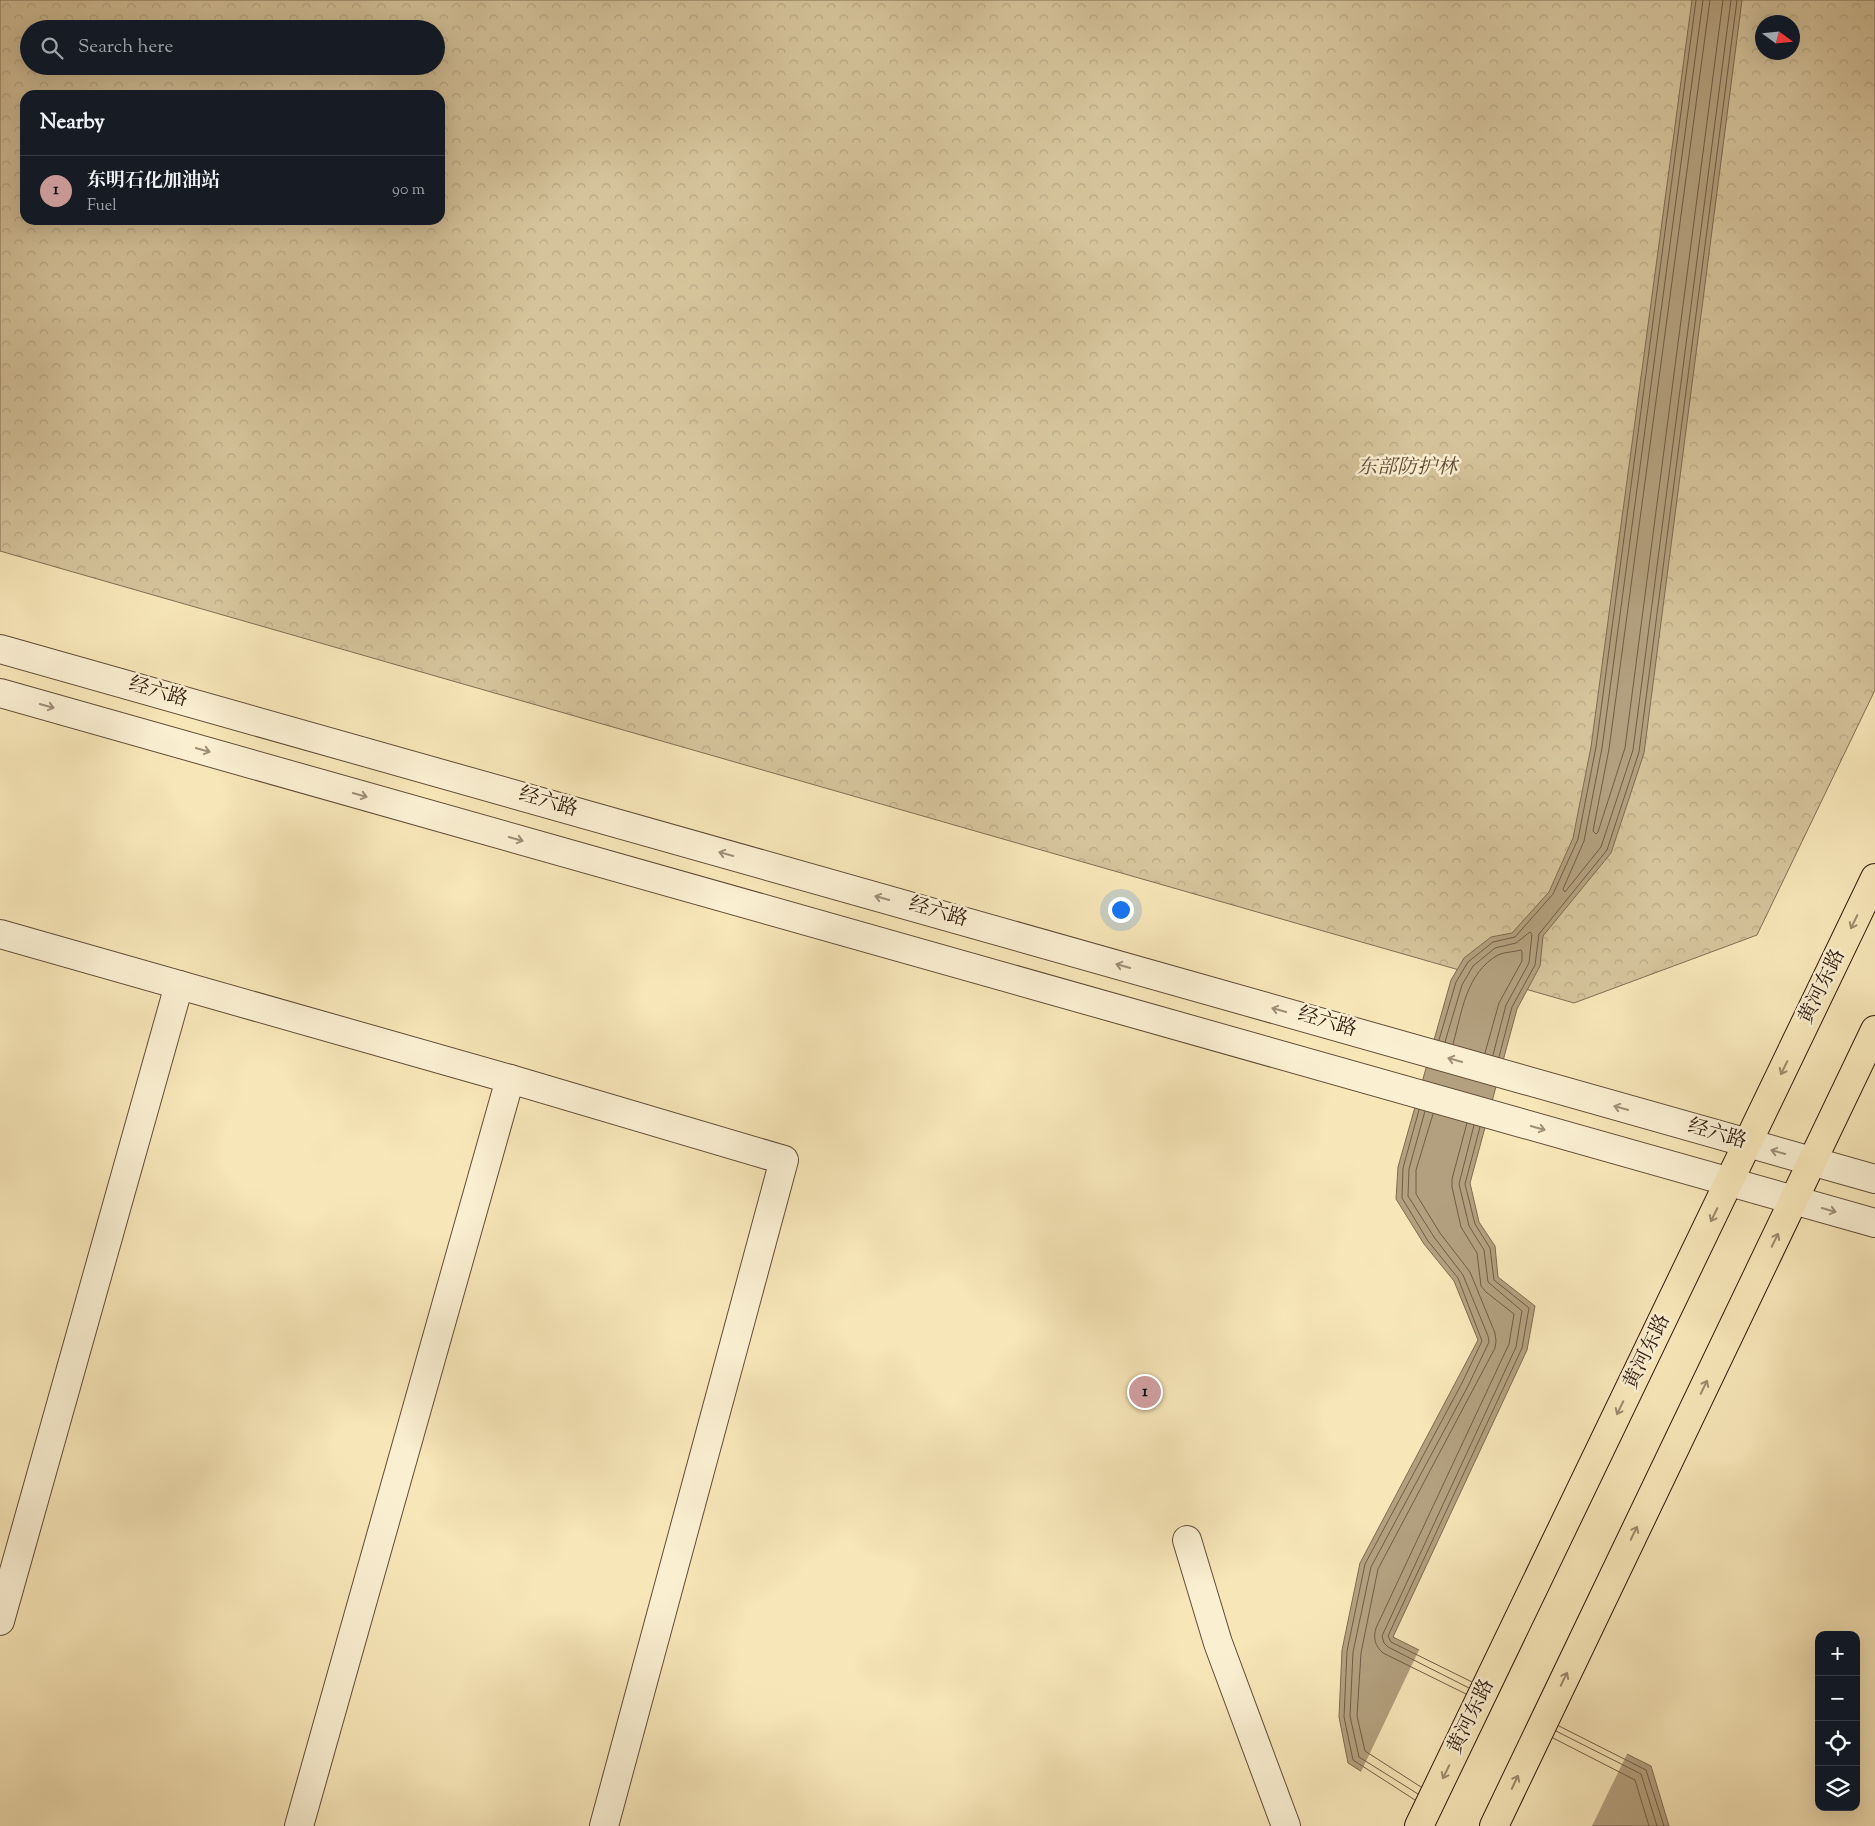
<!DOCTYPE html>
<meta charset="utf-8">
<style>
:root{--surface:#171b24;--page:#242831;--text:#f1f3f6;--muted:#9ea1a6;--line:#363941;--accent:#c59692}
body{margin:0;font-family:"Sorts Mill Goudy","Noto Serif SC",serif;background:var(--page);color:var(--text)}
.controls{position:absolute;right:15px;bottom:15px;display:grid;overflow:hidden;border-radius:10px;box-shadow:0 5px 20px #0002}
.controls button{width:45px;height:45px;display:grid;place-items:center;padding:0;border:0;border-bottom:1px solid var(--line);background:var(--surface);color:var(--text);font:25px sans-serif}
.compass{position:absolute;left:1755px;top:15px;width:45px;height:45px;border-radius:50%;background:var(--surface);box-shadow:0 5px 20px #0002;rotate:105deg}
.you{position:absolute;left:1120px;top:909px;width:18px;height:18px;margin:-12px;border:4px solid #fff;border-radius:50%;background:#1a73e8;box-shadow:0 0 0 8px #1a73e833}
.badge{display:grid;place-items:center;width:32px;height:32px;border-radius:50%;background:var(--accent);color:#111;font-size:16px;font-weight:700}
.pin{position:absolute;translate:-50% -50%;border:2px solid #fff;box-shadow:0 1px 5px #0006}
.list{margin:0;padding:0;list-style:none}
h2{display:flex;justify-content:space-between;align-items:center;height:65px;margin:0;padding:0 20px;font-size:21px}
h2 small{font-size:16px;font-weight:400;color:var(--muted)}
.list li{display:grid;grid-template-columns:32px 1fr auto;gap:15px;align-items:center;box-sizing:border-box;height:70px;padding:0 20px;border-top:1px solid var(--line)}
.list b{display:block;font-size:19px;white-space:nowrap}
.list p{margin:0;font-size:16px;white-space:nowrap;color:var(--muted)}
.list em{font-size:16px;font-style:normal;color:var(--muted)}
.icon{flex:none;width:28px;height:28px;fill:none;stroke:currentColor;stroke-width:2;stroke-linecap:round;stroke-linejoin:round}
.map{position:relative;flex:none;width:1875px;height:1826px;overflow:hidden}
.search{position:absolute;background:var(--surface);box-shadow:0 5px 20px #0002;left:20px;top:20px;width:425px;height:55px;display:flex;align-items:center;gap:12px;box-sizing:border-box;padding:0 18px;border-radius:28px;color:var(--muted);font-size:19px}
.panel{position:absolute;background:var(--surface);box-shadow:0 5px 20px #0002;left:20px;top:90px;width:425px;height:135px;border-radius:15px}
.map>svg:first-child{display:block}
.forest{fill:url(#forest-crowns);stroke:#826e54;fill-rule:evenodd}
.water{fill:#b3a07e;stroke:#7e6a50}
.pier{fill:#f7e6b8}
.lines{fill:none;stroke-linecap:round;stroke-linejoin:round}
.shore{stroke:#715c45;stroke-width:1}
.minor-casing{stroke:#614c37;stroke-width:30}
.major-casing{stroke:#2f180c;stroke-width:30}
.minor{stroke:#faefd1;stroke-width:28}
.major{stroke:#f7e6b8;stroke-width:28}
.oneway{stroke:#9f8e78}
.oneway2{stroke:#9d896b}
.labels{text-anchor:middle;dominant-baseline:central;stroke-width:5;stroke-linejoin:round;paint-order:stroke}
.park-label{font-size:20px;font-style:italic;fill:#614b37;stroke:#faefd1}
.street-label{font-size:20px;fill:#2f180c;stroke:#faefd1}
</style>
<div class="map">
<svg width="1875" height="1826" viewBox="0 0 1875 1826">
<defs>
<pattern id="forest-crowns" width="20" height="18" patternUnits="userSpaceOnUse" patternTransform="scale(1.25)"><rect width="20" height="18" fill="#d5c39b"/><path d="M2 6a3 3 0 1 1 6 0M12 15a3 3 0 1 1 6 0" fill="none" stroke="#b7a784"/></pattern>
</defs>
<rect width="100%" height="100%" fill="#f7e6b8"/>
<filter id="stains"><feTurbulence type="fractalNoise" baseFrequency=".004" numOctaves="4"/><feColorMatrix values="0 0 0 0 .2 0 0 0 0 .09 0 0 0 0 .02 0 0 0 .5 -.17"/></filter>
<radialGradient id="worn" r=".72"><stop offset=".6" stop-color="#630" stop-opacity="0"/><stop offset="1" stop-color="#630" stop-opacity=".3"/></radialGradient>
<path class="forest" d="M0 0H1875V690L1757 935 1574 1003 0 551ZM1762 22H1792V52H1762ZM29 29H436V66H29ZM25 95H440V220H25Z"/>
<polygon class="water" points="1692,0 1742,0 1644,753 1611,853 1543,936 1540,966 1517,1009 1470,1183 1479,1222 1495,1246 1498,1277 1535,1306 1527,1350 1393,1637 1651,1766 1669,1826 1447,1826 1348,1763 1339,1717 1342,1650 1360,1563 1478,1340 1454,1281 1424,1244 1396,1199 1398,1167 1451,980 1464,958 1491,937 1512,933 1549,892 1573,838 1591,747"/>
<polygon class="pier" points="1420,1648 1628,1752 1592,1826 1442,1826 1360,1774"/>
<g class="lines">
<g class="shore">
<polyline points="1703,0 1602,748 1584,841 1563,889 1565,892 1601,847 1633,750 1731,0"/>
<polyline points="1710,0 1609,749 1593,831 1596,834 1598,832 1625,748 1723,0"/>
<polyline points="1439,1040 1456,982 1468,962 1493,942 1515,937 1553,894 1578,839 1596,747 1696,0"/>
<polyline points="1445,1042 1462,985 1473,966 1495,948 1516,943 1530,932 1532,934 1529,963 1506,1005 1493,1055"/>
<path d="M1453 1044C1462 1012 1466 973 1498 955 1504 952 1514 952 1521 950L1522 952V961L1499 1003 1485 1053"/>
<polyline points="1499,1057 1512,1007 1535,965 1539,934 1607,850 1639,752 1737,0"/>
<polyline points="1472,1682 1391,1642 1388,1636 1522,1348 1529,1308 1494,1280 1490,1248 1475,1224 1465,1184 1480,1127"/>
<polyline points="1469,1688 1388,1647 1384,1643 1382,1636 1516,1347 1522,1311 1488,1282 1484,1250 1469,1226 1459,1184 1474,1125"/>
<path d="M1466 1694 1383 1653C1375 1646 1373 1638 1376 1628L1509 1344 1514 1314 1486 1292 1481 1286 1477 1253 1461 1227 1452 1187V1179L1467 1123"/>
<polyline points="1559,1726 1646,1770 1664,1826"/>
<polyline points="1556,1731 1641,1774 1657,1826"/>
<polyline points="1553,1738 1635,1780 1649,1826"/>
<polyline points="1421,1787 1365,1751 1357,1716 1361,1653 1378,1569 1495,1348 1496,1341 1495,1333 1470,1272 1440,1233 1416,1194 1416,1170 1433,1114"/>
<polyline points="1418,1794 1359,1757 1350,1716 1353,1652 1371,1567 1468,1386 1489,1342 1488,1336 1463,1275 1434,1237 1408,1196 1409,1169 1425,1111"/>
<polyline points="1415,1800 1353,1760 1344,1717 1347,1651 1365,1564 1462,1383 1482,1341 1458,1278 1428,1241 1402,1198 1403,1168 1419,1110"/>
</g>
<defs>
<g id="minor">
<polyline points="0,649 1875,1179"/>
<polyline points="0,693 1875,1223"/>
<polyline points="0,934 510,1079 784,1160 604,1826"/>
<polyline points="1187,1540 1218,1643 1286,1826"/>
<polyline points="0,1621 179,985"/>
<polyline points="299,1826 510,1079"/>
</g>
<g id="major">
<polyline points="1419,1826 1875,878"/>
<polyline points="1494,1826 1875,1030"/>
</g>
</defs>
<use href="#minor" class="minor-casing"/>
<use href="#major" class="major-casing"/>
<use href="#minor" class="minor"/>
<use href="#major" class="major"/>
</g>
<defs><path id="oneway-shaft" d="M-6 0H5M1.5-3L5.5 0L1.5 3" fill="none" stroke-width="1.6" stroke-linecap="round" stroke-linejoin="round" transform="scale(1.25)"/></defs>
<g class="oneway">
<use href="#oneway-shaft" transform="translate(47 706) rotate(16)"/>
<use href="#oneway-shaft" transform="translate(203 750) rotate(16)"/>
<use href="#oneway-shaft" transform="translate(360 795) rotate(16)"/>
<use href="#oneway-shaft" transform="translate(516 839) rotate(16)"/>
<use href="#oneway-shaft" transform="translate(726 854) rotate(-164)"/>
<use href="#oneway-shaft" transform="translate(882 898) rotate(-164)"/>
<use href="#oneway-shaft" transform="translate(1123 966) rotate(-164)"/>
<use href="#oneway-shaft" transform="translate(1279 1010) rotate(-164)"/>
<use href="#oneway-shaft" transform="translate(1455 1060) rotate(-164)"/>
<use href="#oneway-shaft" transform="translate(1621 1108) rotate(-164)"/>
<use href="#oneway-shaft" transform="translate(1538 1128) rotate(16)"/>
<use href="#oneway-shaft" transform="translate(1778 1152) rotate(-164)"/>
<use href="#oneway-shaft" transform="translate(1829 1210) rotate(16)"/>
</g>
<g class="oneway2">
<use href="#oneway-shaft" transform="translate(1854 922) rotate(116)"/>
<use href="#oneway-shaft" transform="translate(1784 1068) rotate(116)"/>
<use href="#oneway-shaft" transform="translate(1714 1215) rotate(116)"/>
<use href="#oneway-shaft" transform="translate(1775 1240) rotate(-64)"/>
<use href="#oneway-shaft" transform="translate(1704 1387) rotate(-64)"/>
<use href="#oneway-shaft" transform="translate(1620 1408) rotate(116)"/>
<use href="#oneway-shaft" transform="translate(1634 1533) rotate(-64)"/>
<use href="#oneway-shaft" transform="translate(1564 1679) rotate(-64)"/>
<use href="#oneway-shaft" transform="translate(1446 1772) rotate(116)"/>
<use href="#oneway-shaft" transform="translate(1515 1782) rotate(-65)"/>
</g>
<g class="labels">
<g class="park-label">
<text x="1407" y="468">东部防护林</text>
</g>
<g class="street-label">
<text transform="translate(158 693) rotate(16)">经六路</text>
<text transform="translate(548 803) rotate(16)">经六路</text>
<text transform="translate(938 913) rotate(16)">经六路</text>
<text transform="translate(1823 987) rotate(-64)">黄河东路</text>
<text transform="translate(1327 1023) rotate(16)">经六路</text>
<text transform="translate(1717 1135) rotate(16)">经六路</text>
<text transform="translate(1648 1352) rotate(-64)">黄河东路</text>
<text transform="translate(1472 1717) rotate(-64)">黄河东路</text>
</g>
</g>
<rect width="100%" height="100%" filter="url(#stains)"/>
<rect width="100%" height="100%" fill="url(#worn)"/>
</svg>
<div class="controls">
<button>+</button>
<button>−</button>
<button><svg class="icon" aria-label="locate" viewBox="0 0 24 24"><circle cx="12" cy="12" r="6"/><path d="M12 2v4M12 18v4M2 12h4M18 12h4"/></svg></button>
<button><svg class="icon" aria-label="layers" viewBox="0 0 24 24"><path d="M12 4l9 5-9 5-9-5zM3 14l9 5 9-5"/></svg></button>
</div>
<svg class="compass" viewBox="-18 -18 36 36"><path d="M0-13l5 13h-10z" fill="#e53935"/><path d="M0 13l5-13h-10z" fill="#9ea1a6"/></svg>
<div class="you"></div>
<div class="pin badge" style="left:1145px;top:1392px">1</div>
<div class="search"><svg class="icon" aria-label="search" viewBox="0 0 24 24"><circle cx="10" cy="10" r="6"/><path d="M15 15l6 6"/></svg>Search here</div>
<section class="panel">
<h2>Nearby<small></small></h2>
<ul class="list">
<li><span class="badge">1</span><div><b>东明石化加油站</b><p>Fuel</p></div><em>90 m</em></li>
</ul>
</section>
</div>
